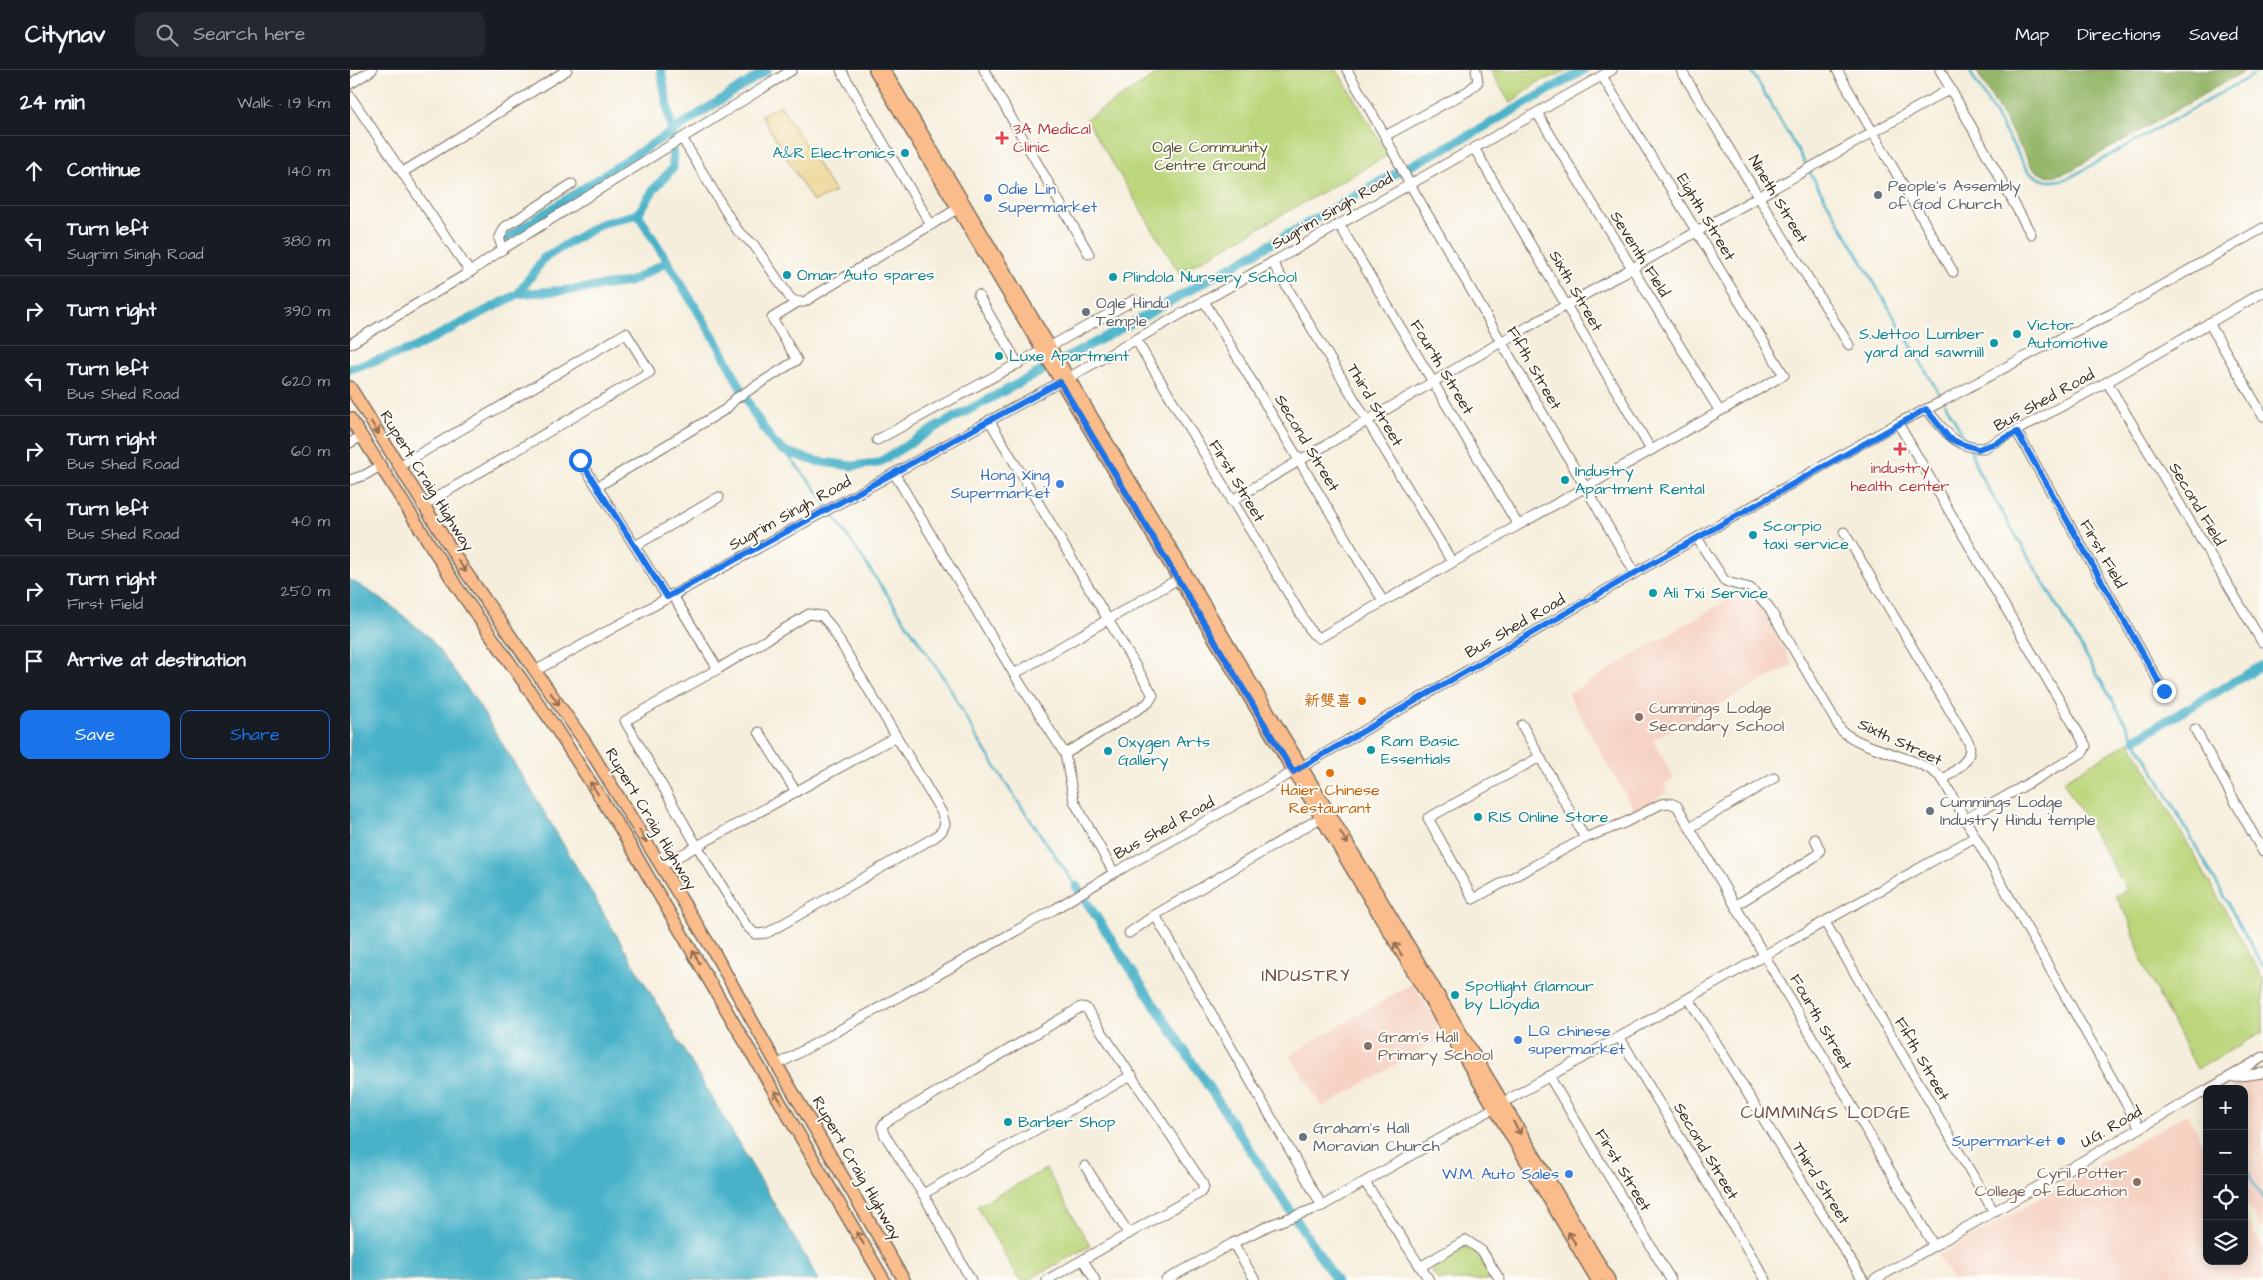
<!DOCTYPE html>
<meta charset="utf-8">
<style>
:root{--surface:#171b24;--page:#242831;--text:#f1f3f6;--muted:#9ea1a6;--line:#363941;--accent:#1a73e8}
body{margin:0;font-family:"Architects Daughter","LXGW WenKai TC",sans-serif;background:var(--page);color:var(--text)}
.controls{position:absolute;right:15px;bottom:15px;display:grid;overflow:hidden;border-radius:10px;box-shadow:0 2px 12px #0003}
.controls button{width:45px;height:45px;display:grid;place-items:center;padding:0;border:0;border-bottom:1px solid var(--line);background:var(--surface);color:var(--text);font:25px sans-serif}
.stop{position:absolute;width:15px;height:15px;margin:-11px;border:4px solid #1a73e8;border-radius:50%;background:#fff}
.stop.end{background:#1a73e8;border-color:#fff;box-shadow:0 1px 5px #0008}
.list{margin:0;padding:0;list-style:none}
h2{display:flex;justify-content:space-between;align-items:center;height:65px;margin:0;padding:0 20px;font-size:21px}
h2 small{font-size:16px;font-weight:400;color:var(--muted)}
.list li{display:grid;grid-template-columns:32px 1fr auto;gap:15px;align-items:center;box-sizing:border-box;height:70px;padding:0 20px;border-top:1px solid var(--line)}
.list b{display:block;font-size:19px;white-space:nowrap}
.list p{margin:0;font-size:16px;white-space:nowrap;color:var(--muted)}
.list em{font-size:16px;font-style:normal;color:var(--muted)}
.actions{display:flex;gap:10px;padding:15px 20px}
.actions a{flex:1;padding:11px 0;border:1px solid var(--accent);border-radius:10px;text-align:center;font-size:18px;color:var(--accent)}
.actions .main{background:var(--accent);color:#fff}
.icon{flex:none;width:28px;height:28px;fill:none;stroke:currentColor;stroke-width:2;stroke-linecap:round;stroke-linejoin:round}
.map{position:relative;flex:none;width:1913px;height:1210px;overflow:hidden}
header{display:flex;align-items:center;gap:30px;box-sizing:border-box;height:70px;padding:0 25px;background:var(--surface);border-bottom:1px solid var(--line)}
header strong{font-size:24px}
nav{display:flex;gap:28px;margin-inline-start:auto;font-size:18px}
.search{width:350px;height:45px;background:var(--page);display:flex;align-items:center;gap:12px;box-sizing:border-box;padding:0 18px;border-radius:10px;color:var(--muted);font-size:19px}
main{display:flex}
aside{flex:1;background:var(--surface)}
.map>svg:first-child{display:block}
.built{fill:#f6d2c3}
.green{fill:#bcd67b;stroke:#7c804c}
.forest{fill:#95b76b;stroke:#687044}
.sand{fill:#eeda9e;stroke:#94825e}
.water{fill:#4ab2c9;stroke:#426e74}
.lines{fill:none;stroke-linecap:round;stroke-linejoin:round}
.stream{stroke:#4ab2c9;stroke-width:2.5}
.canal{stroke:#4ab2c9;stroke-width:9}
.minor-casing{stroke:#7c6f60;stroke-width:11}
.major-casing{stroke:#7c6f60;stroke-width:14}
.minor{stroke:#fff;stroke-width:9}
.major{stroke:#fabc8b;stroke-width:11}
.oneway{stroke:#916c4f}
.route{stroke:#1a73e8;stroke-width:6}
.health-dot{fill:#e0444e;stroke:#fdfcf7;stroke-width:2}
.culture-dot{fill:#0f9aa8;stroke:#fdfcf7;stroke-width:2}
.worship-dot{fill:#6b7280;stroke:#fdfcf7;stroke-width:2}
.shop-dot{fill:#3f7fe0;stroke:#fdfcf7;stroke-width:2}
.food-dot{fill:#e8710a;stroke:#fdfcf7;stroke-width:2}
.education-dot{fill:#8d6e63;stroke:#fdfcf7;stroke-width:2}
.labels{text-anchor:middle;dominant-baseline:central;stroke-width:4;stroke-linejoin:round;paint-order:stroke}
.health-label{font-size:16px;fill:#be3a42;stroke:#fdfcf7;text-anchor:start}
.park-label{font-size:16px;fill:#5b5535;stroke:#fdfcf7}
.culture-label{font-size:16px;fill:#0d838f;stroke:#fdfcf7;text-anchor:start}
.worship-label{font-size:16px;fill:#5b616d;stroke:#fdfcf7;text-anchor:start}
.shop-label{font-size:16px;fill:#366cbe;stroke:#fdfcf7;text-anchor:end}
.street-label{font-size:16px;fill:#3b2a1e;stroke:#fdfcf7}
.food-label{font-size:16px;fill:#c56008;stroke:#fdfcf7;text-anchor:end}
.education-label{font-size:16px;fill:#785e54;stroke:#fdfcf7;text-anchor:start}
.neighbourhood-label{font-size:18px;letter-spacing:1px;fill:#724f45;stroke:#fdfcf7}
</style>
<header>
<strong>Citynav</strong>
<div class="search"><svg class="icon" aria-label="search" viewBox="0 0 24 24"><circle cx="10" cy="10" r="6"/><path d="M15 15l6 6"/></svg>Search here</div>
<nav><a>Map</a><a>Directions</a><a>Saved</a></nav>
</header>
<main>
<aside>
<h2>24 min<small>Walk · 1.9 km</small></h2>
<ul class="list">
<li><svg class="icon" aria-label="ahead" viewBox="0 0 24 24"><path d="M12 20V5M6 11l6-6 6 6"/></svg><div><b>Continue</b></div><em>140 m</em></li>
<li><svg class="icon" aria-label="left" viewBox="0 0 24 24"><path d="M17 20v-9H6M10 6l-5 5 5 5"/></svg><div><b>Turn left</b><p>Sugrim Singh Road</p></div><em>380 m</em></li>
<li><svg class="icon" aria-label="right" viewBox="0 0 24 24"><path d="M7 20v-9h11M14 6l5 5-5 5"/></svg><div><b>Turn right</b></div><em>390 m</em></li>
<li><svg class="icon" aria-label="left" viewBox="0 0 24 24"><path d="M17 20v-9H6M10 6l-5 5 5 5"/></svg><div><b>Turn left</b><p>Bus Shed Road</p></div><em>620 m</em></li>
<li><svg class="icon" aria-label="right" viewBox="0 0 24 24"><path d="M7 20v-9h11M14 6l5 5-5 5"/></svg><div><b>Turn right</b><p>Bus Shed Road</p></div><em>60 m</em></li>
<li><svg class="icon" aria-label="left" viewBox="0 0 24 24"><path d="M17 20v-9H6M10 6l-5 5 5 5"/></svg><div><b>Turn left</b><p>Bus Shed Road</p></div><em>40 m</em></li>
<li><svg class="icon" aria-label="right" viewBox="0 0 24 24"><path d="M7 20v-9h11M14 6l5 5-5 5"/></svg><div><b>Turn right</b><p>First Field</p></div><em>250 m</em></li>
<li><svg class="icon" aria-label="arrive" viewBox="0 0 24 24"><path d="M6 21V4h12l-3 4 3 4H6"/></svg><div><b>Arrive at destination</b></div></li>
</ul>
<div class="actions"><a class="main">Save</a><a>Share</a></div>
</aside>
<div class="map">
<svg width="1913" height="1210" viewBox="0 0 1913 1210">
<rect width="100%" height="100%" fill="#fdfcf7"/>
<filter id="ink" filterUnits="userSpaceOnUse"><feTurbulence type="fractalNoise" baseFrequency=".02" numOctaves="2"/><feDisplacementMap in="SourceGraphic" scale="10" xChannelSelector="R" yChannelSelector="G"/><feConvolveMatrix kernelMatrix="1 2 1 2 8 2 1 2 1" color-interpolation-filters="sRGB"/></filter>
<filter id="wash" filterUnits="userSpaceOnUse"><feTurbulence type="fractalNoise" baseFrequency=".0096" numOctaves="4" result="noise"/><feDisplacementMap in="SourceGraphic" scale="20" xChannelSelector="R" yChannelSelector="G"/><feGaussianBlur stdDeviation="1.12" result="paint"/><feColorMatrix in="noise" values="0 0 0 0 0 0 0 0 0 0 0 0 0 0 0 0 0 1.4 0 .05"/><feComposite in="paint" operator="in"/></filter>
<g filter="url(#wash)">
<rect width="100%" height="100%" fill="#f6eedc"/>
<g class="built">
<polygon points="1387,524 1394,525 1411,537 1443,595 1303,670 1324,709 1314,715 1317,722 1285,742 1218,624"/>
<polygon points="1063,913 1095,966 972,1038 940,985"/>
<polygon points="1913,1000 1913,1161 1894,1128 1894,1019 1879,1019"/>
<polygon points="1837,1044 1857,1079 1857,1191 1894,1191 1894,1145 1913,1178 1913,1210 1602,1210 1588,1186"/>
</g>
<g class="green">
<polygon points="814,0 987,0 1038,85 829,203 736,49"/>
<polygon points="1140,0 1220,0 1188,12 1160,33"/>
<polygon points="1780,671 1913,908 1913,962 1847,999 1794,897 1779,849 1765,826 1777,820 1713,711"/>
<polygon points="696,1099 740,1176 677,1210 669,1210 627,1136"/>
<polygon points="1114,1177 1123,1178 1143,1210 1088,1210 1081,1199"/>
</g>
<path class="forest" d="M1626 0H1896L1723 99C1708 106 1695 110 1682 97Z"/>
<polygon class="sand" points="430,35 485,122 463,132 411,45"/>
<polygon class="water" points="0,509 39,534 79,567 123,626 186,728 469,1210 0,1210"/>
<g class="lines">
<g class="stream">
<polyline points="1401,0 1455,93"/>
<path d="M1619 0 1678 101C1694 113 1700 113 1719 108L1912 0"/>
<polyline points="1459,101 1591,327"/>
<polyline points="1595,333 1618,374"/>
<polyline points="1620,379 1628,401 1806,705 1913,896"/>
<polyline points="434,381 462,414 597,613 626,666 662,723 726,816"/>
<polyline points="1894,1096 1913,1129"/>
</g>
<g class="canal">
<polyline points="288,144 368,274 405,345 423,372 434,381 465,391 502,396 528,393 583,359 791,248 1033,110 1127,61 1234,0"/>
<polyline points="155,169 417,0"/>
<polyline points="168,224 194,188 250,154 288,144 304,119 323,98 322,62 311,0"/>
<polyline points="0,299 62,279 168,224 230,219 279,212 317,192"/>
<polyline points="1785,669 1913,595"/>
<polyline points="726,816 986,1210"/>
</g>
</g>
</g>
<g filter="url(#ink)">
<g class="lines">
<defs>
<g id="minor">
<polyline points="491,0 581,155"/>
<polyline points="634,0 739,184"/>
<polyline points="997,0 1035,66 1057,109 1285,503"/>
<polyline points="1331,0 1499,275"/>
<polyline points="1487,0 1603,202"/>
<polyline points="1590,0 1681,164"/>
<polyline points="0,14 22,0"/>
<polyline points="0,26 120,202"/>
<polyline points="1187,43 1369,340"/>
<polyline points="1035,66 1118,21 1128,12 1126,0"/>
<polyline points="332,68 379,147 388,161 404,175 441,229 448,232 454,232 607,139"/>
<polyline points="1124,78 1301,380"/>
<polyline points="53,102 217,0"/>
<polyline points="989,154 1168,455"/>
<polyline points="153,179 149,169 155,157 222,114"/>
<polyline points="922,192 1102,492"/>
<polyline points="628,225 668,294"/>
<polyline points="854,231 1033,531"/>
<polyline points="1859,253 1913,346"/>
<polyline points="786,270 962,563 969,568 1434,305 1252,6"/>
<polyline points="0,274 120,202 153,179 442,0"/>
<polyline points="699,277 784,230"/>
<polyline points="718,308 1262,0"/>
<polyline points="1757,312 1912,572"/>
<path d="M1576 339C1594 359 1604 379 1634 378L1757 312 1913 222"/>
<polyline points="639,350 803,625 798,633 715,684"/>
<polyline points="1548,353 1736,676 1733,682 1616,749"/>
<polyline points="1667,362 1814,621"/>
<polyline points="527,370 691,281"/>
<polyline points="0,373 11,366"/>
<polyline points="230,390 317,527"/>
<polyline points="49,396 276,263 300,302 72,436"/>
<polyline points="544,403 664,604 715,684 724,731 764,803"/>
<polyline points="0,410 15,405 30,396"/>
<polyline points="247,417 376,339 385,329 447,290 422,248 448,232"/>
<polyline points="881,431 1151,272 1600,19"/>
<path d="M1494 462 1619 673C1624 690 1605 700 1593 710"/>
<path d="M1347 468 1374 510 1380 513 1400 518 1418 536 1491 660C1516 683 1572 685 1593 710L1790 1058"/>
<polyline points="285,476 369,427"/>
<polyline points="322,524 368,599"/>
<polygon points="459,544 472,546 480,555 592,743 595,754 592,761 585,767 417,863 405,864 396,855 347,776 275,651 368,599"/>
<polyline points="185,601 710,312"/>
<polyline points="664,604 828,509"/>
<polyline points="1172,655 1235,768"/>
<polyline points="1845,659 1913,782"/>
<polyline points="409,662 446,722"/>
<polyline points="1190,687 1078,748 1123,829 1235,768 1274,753 1311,734 1320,733 1327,736 1584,1176"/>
<polyline points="1341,757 1424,708"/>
<polyline points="311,796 545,667"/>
<polyline points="1386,835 1466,786 1470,780 1465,769"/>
<polyline points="805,845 972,1136"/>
<polyline points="1475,852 1644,1142"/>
<polyline points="779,863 805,845 970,748"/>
<polyline points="1339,929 1513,1210"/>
<polyline points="1270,968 1416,1210"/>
<polyline points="427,995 705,839 764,803 943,702 1285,503 1548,353 1595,330 1695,276 1763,243 1913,158"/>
<polyline points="1199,1006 1321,1210"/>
<polyline points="1883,1007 1913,1003"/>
<polyline points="1859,1019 1913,987"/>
<polyline points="1152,1033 1625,767"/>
<polyline points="735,1096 779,1164"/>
<polyline points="1015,1112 1079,1210"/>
<polyline points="573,1124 782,1005"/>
<polyline points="883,1173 905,1210"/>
<polyline points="733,1190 745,1210"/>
<polyline points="1070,1197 1116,1170 1132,1181 1150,1210"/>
<polyline points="621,1210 573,1124 534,1064 532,1057 536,1052 731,937 736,938 852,1112 854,1118 850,1123 697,1210"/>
<polyline points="816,1210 883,1173 920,1155 972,1136 1144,1038"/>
<polyline points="1524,1210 1857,1020"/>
</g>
<g id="major">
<polyline points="525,0 1247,1210"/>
<polyline points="534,0 1259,1210"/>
<polyline points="0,317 113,498 235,672 365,884 427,995 554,1210"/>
<polyline points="0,348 107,517 203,654 270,758 534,1210"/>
</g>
</defs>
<use href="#minor" class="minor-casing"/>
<use href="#major" class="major-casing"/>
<use href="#minor" class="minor"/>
<use href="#major" class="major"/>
</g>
<defs><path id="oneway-shaft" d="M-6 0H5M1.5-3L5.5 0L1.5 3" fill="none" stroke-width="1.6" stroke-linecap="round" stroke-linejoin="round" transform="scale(1.25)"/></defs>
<g class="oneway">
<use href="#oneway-shaft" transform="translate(25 358) rotate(59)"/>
<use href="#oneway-shaft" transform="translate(112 496) rotate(56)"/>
<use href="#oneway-shaft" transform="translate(205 629) rotate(55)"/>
<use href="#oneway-shaft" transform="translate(244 718) rotate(-123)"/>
<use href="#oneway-shaft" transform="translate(293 766) rotate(59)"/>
<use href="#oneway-shaft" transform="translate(994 768) rotate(59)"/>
<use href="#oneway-shaft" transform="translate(1048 879) rotate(-121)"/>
<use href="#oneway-shaft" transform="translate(346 887) rotate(-120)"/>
<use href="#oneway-shaft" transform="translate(428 1027) rotate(-120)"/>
<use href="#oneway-shaft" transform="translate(1167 1058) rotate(59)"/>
<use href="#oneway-shaft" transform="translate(510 1168) rotate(-120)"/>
<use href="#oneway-shaft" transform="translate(1222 1168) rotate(-121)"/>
</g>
</g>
<g class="lines" filter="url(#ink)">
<polyline class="route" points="230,390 317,527 710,312 943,702 1285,503 1576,339 1599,368 1609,373 1628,379 1646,373 1667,362 1814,621"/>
</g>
<g class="health-dot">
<path d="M649.5 60.5h5v5h5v5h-5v5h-5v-5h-5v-5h5z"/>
<path d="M1547.5 371.5h5v5h5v5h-5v5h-5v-5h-5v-5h5z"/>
</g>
<g class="culture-dot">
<circle cx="555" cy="83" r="5"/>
<circle cx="437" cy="205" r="5"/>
<circle cx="763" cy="207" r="5"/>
<circle cx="1667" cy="264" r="5"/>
<circle cx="1644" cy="273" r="5"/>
<circle cx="649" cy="286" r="5"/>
<circle cx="1215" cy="410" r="5"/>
<circle cx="1403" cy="465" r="5"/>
<circle cx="1303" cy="523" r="5"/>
<circle cx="1021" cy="680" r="5"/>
<circle cx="758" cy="681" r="5"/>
<circle cx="1128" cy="747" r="5"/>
<circle cx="1105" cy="925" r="5"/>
<circle cx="658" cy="1052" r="5"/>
</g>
<g class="worship-dot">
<circle cx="1528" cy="125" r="5"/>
<circle cx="736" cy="242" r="5"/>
<circle cx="1580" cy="741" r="5"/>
<circle cx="953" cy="1067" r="5"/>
</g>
<g class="shop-dot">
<circle cx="638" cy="128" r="5"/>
<circle cx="710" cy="414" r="5"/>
<circle cx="1168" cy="970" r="5"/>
<circle cx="1711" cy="1071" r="5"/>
<circle cx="1219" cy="1104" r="5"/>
</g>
<g class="food-dot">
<circle cx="1012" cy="631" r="5"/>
<circle cx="980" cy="703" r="5"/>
</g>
<g class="education-dot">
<circle cx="1289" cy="647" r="5"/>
<circle cx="1018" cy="976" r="5"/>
<circle cx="1787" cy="1112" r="5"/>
</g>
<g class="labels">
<g class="health-label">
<text x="663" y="59">3A Medical<tspan x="663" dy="18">Clinic</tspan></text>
<text x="1550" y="398" text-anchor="middle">industry<tspan x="1550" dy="18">health center</tspan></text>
</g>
<g class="park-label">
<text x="860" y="77">Ogle Community<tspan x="860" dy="18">Centre Ground</tspan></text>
</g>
<g class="culture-label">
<text x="545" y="83" text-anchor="end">A&amp;R Electronics</text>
<text x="447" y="205">Omar Auto spares</text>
<text x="773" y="207">Plindola Nursery School</text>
<text x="1677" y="255">Victor<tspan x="1677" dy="18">Automotive</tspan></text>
<text x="1634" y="264" text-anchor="end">S.Jettoo Lumber<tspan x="1634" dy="18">yard and sawmill</tspan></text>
<text x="659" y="286">Luxe Apartment</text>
<text x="1225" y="401">Industry<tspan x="1225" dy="18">Apartment Rental</tspan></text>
<text x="1413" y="456">Scorpio<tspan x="1413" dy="18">taxi service</tspan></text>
<text x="1313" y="523">Ali Txi Service</text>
<text x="1031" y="671">Ram Basic<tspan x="1031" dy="18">Essentials</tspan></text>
<text x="768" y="672">Oxygen Arts<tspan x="768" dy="18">Gallery</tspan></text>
<text x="1138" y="747">RIS Online Store</text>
<text x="1115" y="916">Spotlight Glamour<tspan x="1115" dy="18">by Lloydia</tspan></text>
<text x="668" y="1052">Barber Shop</text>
</g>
<g class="worship-label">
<text x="1538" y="116">People's Assembly<tspan x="1538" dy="18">of God Church</tspan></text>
<text x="746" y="233">Ogle Hindu<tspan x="746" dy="18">Temple</tspan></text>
<text x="1590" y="732">Cummings Lodge<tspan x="1590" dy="18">Industry Hindu temple</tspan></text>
<text x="963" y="1058">Graham's Hall<tspan x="963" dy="18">Moravian Church</tspan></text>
</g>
<g class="shop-label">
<text x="648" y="119" text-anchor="start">Odie Lin<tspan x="648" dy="18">Supermarket</tspan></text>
<text x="700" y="405">Hong Xing<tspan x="700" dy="18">Supermarket</tspan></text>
<text x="1178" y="961" text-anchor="start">LQ chinese<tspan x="1178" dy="18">supermarket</tspan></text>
<text x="1701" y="1071">Supermarket</text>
<text x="1209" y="1104">W.M. Auto Sales</text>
</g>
<g class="street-label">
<text transform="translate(1428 129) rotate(59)">Nineth Street</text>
<text transform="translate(982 141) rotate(-30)">Sugrim Singh Road</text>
<text transform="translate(1356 147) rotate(59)">Eighth Street</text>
<text transform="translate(1290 184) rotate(58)">Seventh Field</text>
<text transform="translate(1226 221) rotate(60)">Sixth Street</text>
<text transform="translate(1092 297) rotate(59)">Fourth Street</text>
<text transform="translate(1184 298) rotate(60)">Fifth Street</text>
<text transform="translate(1694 330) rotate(-29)">Bus Shed Road</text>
<text transform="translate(1025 335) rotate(59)">Third Street</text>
<text transform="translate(957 373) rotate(59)">Second Street</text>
<text transform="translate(77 411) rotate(58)">Rupert Craig Highway</text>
<text transform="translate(887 411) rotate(59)">First Street</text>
<text transform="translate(1847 434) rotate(59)">Second Field</text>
<text transform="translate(440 443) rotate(-29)">Sugrim Singh Road</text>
<text transform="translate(1753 484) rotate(60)">First Field</text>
<text transform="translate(1165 556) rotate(-30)">Bus Shed Road</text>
<text transform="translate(1550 672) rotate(25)">Sixth Street</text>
<text transform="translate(301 749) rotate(59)">Rupert Craig Highway</text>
<text transform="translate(814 758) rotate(-29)">Bus Shed Road</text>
<text transform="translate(1471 952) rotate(60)">Fourth Street</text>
<text transform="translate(1572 989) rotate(60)">Fifth Street</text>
<text transform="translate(1761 1057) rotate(-30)">U.G. Road</text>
<text transform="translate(1356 1081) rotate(59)">Second Street</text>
<text transform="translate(507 1098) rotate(60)">Rupert Craig Highway</text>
<text transform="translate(1273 1100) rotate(59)">First Street</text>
<text transform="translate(1471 1113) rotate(58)">Third Street</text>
</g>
<g class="food-label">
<text x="1002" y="631">新雙喜</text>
<text x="980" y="720" text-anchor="middle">Haier Chinese<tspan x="980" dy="18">Restaurant</tspan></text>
</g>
<g class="education-label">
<text x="1299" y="638">Cummings Lodge<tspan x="1299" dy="18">Secondary School</tspan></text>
<text x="1028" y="967">Gram's Hall<tspan x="1028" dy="18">Primary School</tspan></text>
<text x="1777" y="1103" text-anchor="end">Cyril Potter<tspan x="1777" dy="18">College of Education</tspan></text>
</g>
<g class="neighbourhood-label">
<text x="956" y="905">INDUSTRY</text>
<text x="1476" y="1042">CUMMINGS LODGE</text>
</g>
</g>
</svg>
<div class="controls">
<button>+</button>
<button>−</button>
<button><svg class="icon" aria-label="locate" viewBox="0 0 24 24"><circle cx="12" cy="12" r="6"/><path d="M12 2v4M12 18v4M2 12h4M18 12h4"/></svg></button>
<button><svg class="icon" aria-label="layers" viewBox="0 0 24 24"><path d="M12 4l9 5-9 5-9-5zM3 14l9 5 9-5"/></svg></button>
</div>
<div class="stop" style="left:230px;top:390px"></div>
<div class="stop end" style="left:1814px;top:621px"></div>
</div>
</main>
